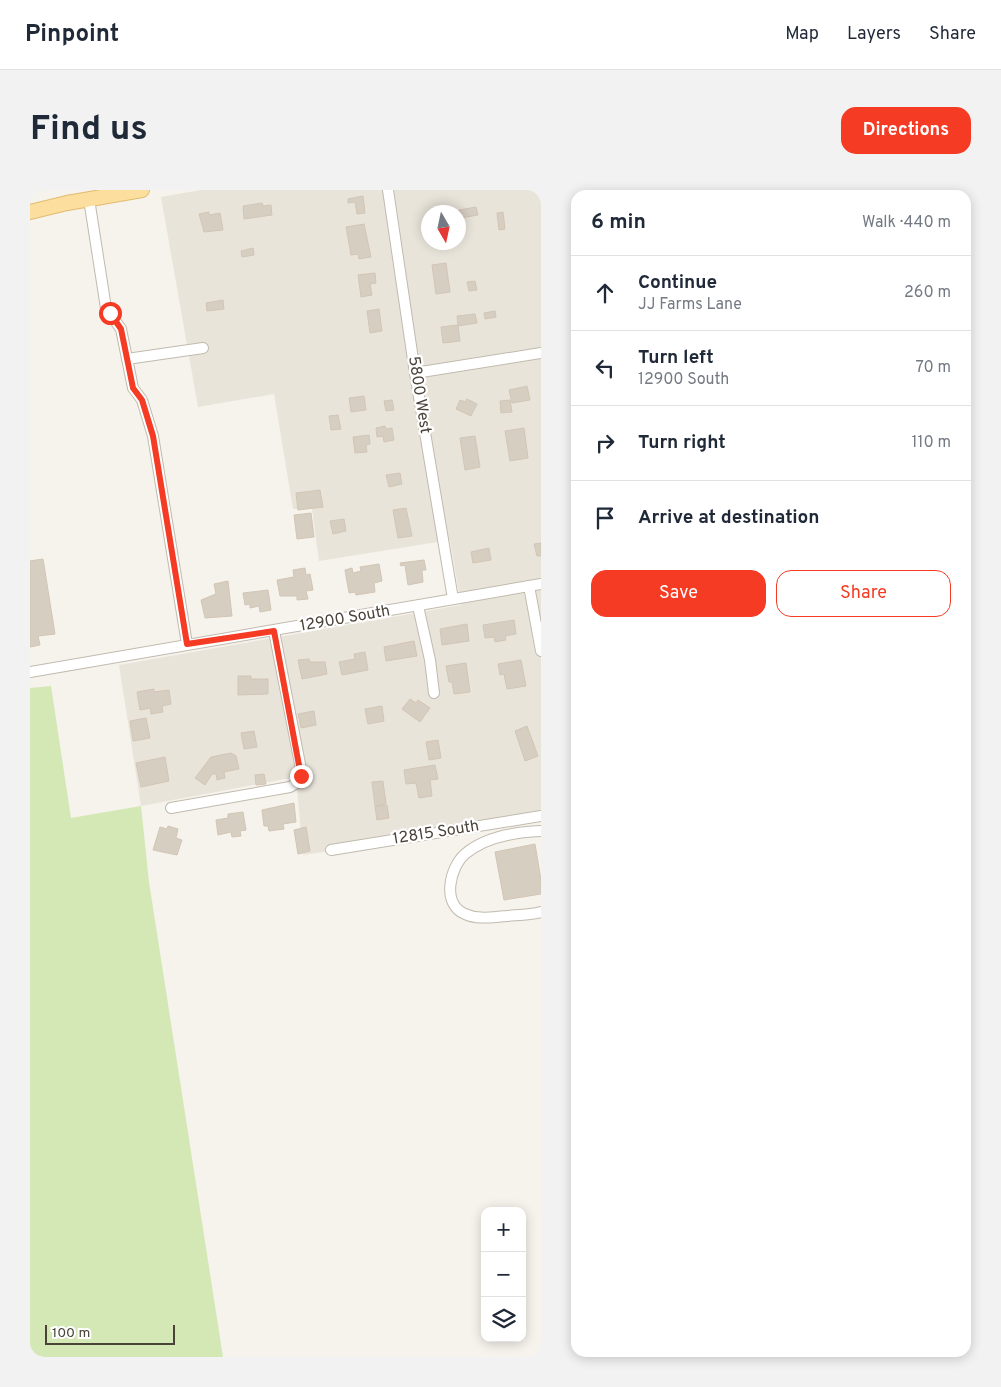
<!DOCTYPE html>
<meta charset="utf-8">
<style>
:root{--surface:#fff;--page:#f2f2f3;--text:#1f2937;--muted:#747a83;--line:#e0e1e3;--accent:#f53b24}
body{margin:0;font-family:Overpass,sans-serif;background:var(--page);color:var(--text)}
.controls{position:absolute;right:15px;bottom:15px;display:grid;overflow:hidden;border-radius:10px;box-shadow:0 2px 12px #0003}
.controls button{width:45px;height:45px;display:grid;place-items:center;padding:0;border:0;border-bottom:1px solid var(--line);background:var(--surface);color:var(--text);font:25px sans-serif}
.compass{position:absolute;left:391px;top:15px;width:45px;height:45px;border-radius:50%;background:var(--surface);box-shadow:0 2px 12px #0003;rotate:171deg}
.scale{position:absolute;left:15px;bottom:12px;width:130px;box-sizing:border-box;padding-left:5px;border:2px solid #4a4339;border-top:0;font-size:14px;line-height:18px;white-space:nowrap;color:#4a4339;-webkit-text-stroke:4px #fff;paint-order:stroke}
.stop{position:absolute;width:15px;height:15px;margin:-11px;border:4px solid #f53b24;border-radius:50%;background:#fff}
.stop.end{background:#f53b24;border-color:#fff;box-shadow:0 1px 5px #0008}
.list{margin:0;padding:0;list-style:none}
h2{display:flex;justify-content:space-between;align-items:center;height:65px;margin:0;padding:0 20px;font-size:21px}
h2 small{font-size:16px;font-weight:400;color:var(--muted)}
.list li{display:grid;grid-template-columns:32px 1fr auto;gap:15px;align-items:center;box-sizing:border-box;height:75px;padding:0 20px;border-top:1px solid var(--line)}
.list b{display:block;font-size:19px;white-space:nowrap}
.list p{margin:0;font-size:16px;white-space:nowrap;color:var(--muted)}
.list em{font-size:16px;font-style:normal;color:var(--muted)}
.actions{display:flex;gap:10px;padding:15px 20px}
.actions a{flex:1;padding:11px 0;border:1px solid var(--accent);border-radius:15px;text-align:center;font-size:18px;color:var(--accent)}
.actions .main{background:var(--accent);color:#fff}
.icon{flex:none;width:28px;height:28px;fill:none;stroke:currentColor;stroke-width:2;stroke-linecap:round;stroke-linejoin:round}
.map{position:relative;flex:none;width:511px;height:1167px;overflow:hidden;border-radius:15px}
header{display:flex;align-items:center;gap:30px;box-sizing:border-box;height:70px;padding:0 25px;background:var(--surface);border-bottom:1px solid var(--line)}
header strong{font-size:24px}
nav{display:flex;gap:28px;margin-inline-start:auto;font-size:18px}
.intro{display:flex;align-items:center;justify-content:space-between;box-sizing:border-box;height:120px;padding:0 30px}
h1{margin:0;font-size:35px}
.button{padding:12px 22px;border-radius:15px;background:var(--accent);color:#fff;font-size:18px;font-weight:700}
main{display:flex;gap:30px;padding:0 30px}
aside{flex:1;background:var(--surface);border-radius:15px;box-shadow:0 2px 12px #0003}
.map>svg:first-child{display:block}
.residential{fill:#e9e4da;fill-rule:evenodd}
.green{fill:#d4e8b6}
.building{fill:#d7cec2;stroke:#d2c5b5}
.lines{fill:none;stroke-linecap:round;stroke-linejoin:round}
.minor-casing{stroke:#c1baae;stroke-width:12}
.major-casing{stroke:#e2bb6e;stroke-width:16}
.minor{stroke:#fff;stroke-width:10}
.major{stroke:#fcde9f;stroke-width:14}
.route{stroke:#f53b24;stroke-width:6}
.labels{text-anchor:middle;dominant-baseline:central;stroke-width:4.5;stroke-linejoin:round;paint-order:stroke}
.street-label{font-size:16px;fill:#4a4339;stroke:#fff}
</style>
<header>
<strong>Pinpoint</strong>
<nav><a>Map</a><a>Layers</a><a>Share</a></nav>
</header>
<div class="intro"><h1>Find us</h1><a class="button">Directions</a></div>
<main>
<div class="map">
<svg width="511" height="1167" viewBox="0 0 511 1167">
<rect width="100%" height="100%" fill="#f6f2ec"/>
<path class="residential" d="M171 0H511V629L273 665 266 587 111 616 89 475 431 415 420 350 289 371 282 319H263L244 204 168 217 131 7ZM398 22H428V52H398Z"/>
<polygon class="green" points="21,496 41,628 111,616 119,692 193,1167 0,1167 0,498"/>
<g class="building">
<polygon points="333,6 335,23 327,24 325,12 318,13 318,9"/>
<polygon points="232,13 233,16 241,15 242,25 214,29 213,16"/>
<polygon points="446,17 448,25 431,28 429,20"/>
<polygon points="179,22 179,25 190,23 193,40 174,42 169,24"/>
<polygon points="473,22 475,39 469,40 467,23"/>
<polygon points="334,34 341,67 329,69 328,64 321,65 316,37"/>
<polygon points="223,58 224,65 212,67 211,61"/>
<polygon points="416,73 420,102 406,104 402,75"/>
<polygon points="345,83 346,93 340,94 342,105 331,107 328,85"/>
<polygon points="445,91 447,100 439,101 437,92"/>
<polygon points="193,110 194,119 177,121 176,113"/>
<polygon points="349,119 352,141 340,143 337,121"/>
<polygon points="465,121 466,127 455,129 454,123"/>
<polygon points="445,124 447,133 428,136 427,126"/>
<polygon points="428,135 430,151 413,153 411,137"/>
<polygon points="497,196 500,210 482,213 479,200"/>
<polygon points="334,206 336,220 321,222 319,208"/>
<polygon points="437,209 447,214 441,226 426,219 430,210 435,212"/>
<polygon points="362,210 364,220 356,221 354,211"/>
<polygon points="480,210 482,222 471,223 470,211"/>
<polygon points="308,225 311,239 301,240 299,226"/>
<polygon points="355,236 356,239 362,238 364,250 354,252 353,246 347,247 346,238"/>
<polygon points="494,238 498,268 480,271 475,241"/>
<polygon points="339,245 340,254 336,255 337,262 325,263 323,247"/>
<polygon points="445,246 450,277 435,280 430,248"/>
<polygon points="370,283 372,294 359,297 356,285"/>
<polygon points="290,300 293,317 268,320 266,303"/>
<polygon points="376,318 382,346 368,348 363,320"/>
<polygon points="281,323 284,347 267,349 264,325"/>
<polygon points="314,329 316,341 303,344 300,331"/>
<polygon points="511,353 511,366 507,366 504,354"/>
<polygon points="459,358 461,370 443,373 441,362"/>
<polygon points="13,369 25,444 8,446 10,455 0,457 0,371"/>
<polygon points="394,370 396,380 392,380 393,392 378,395 375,375 371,376 370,373"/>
<polygon points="349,374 352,391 344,393 345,402 326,405 325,402 319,403 315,380 322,378 323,383 331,381 330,377"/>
<polygon points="275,378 276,385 280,384 283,400 276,401 278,409 267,410 267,406 250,406 247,390 264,387 263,380"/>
<polygon points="198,391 202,426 175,428 171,410 186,404 184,394"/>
<polygon points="238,400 241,420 230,422 229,416 220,418 220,414 215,415 213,403"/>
<polygon points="484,430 486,444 475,446 476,450 465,452 464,447 455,448 453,435"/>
<polygon points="437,434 439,451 412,455 410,439"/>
<polygon points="384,451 387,466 356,471 354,457"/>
<polygon points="335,462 338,480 312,485 309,472 325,469 324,464"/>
<polygon points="279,469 280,472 295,472 297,484 272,489 268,470"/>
<polygon points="491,470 496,496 477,499 474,484 470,485 468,474"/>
<polygon points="436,473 440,502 424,504 422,492 419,492 416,476"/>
<polygon points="208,486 221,486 221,489 238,489 238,504 208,505"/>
<polygon points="124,499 124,502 139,500 141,514 132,516 133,522 121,524 120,518 110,520 107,502"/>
<polygon points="380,509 386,513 388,510 400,518 390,532 372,519"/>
<polygon points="352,516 354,531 338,534 335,519"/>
<polygon points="284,521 286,535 271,538 268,524"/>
<polygon points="116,528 120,548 103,551 100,531"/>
<polygon points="497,536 508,566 495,571 485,541"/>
<polygon points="224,541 227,557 214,559 211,543"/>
<polygon points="408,550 411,568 399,570 396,552"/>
<polygon points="201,563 206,566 209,579 194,582 195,588 187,590 186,584 182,584 175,595 165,588 181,567"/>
<polygon points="135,567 139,591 111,597 106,573"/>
<polygon points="405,575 408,589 400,590 402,606 389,608 386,593 376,594 374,580"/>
<polygon points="234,584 236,594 226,595 225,585"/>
<polygon points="353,591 356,614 345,616 342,592"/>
<polygon points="264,613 266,632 253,634 254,639 239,641 238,636 234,636 232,620"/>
<polygon points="357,615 359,628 347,630 345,617"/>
<polygon points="213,622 216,640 210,641 211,646 202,647 201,642 188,645 186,630 198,628 198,624"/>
<polygon points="138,636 148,639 146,648 152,650 147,665 123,660 130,637 137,639"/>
<polygon points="276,637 280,661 268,664 264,640"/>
<polygon points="505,654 511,690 511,704 474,710 465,662"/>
</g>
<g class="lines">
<defs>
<g id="minor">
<polyline points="358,0 385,183 423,409"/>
<polyline points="59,9 76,118 91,139 103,198 112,210 123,246 157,454"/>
<polyline points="97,169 173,158"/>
<polyline points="385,183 511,163"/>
<polyline points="499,396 511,461"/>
<polyline points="388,416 400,470 404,503"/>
<polyline points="0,482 511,394"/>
<polyline points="141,618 260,597 269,592 271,579 244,441"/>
<path d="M511 641C485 642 455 647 435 664 420 677 411 714 435 724 448 730 462 727 477 726 488 725 500 725 511 722"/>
<polyline points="301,660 511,626"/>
</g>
<polyline id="major" points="0,22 37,13 112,0"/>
</defs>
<use href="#minor" class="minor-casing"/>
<use href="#major" class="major-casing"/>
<use href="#minor" class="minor"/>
<use href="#major" class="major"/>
</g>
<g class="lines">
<polyline class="route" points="80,123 91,139 103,198 112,210 123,246 157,454 244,441 271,586"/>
</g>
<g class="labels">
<g class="street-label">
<text transform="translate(389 205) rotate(81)">5800 West</text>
<text transform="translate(315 429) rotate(-10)">12900 South</text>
<text transform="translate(406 643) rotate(-9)">12815 South</text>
</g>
</g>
</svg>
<div class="controls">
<button>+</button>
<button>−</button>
<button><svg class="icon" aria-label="layers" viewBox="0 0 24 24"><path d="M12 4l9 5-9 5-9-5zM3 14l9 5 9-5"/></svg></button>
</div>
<svg class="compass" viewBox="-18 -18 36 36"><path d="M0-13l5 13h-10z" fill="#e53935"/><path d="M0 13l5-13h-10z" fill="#747a83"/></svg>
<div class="scale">100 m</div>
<div class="stop" style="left:80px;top:123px"></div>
<div class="stop end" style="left:271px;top:586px"></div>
</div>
<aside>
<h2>6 min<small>Walk · 440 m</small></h2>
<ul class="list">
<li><svg class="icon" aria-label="ahead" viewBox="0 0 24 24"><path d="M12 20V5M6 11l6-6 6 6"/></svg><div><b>Continue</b><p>JJ Farms Lane</p></div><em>260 m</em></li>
<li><svg class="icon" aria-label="left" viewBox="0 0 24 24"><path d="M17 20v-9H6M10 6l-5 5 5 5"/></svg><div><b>Turn left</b><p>12900 South</p></div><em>70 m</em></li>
<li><svg class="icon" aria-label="right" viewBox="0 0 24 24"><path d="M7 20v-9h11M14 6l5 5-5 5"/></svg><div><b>Turn right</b></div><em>110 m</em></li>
<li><svg class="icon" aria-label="arrive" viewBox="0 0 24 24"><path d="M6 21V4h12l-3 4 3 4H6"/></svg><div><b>Arrive at destination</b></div></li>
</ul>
<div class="actions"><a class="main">Save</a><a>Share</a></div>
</aside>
</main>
